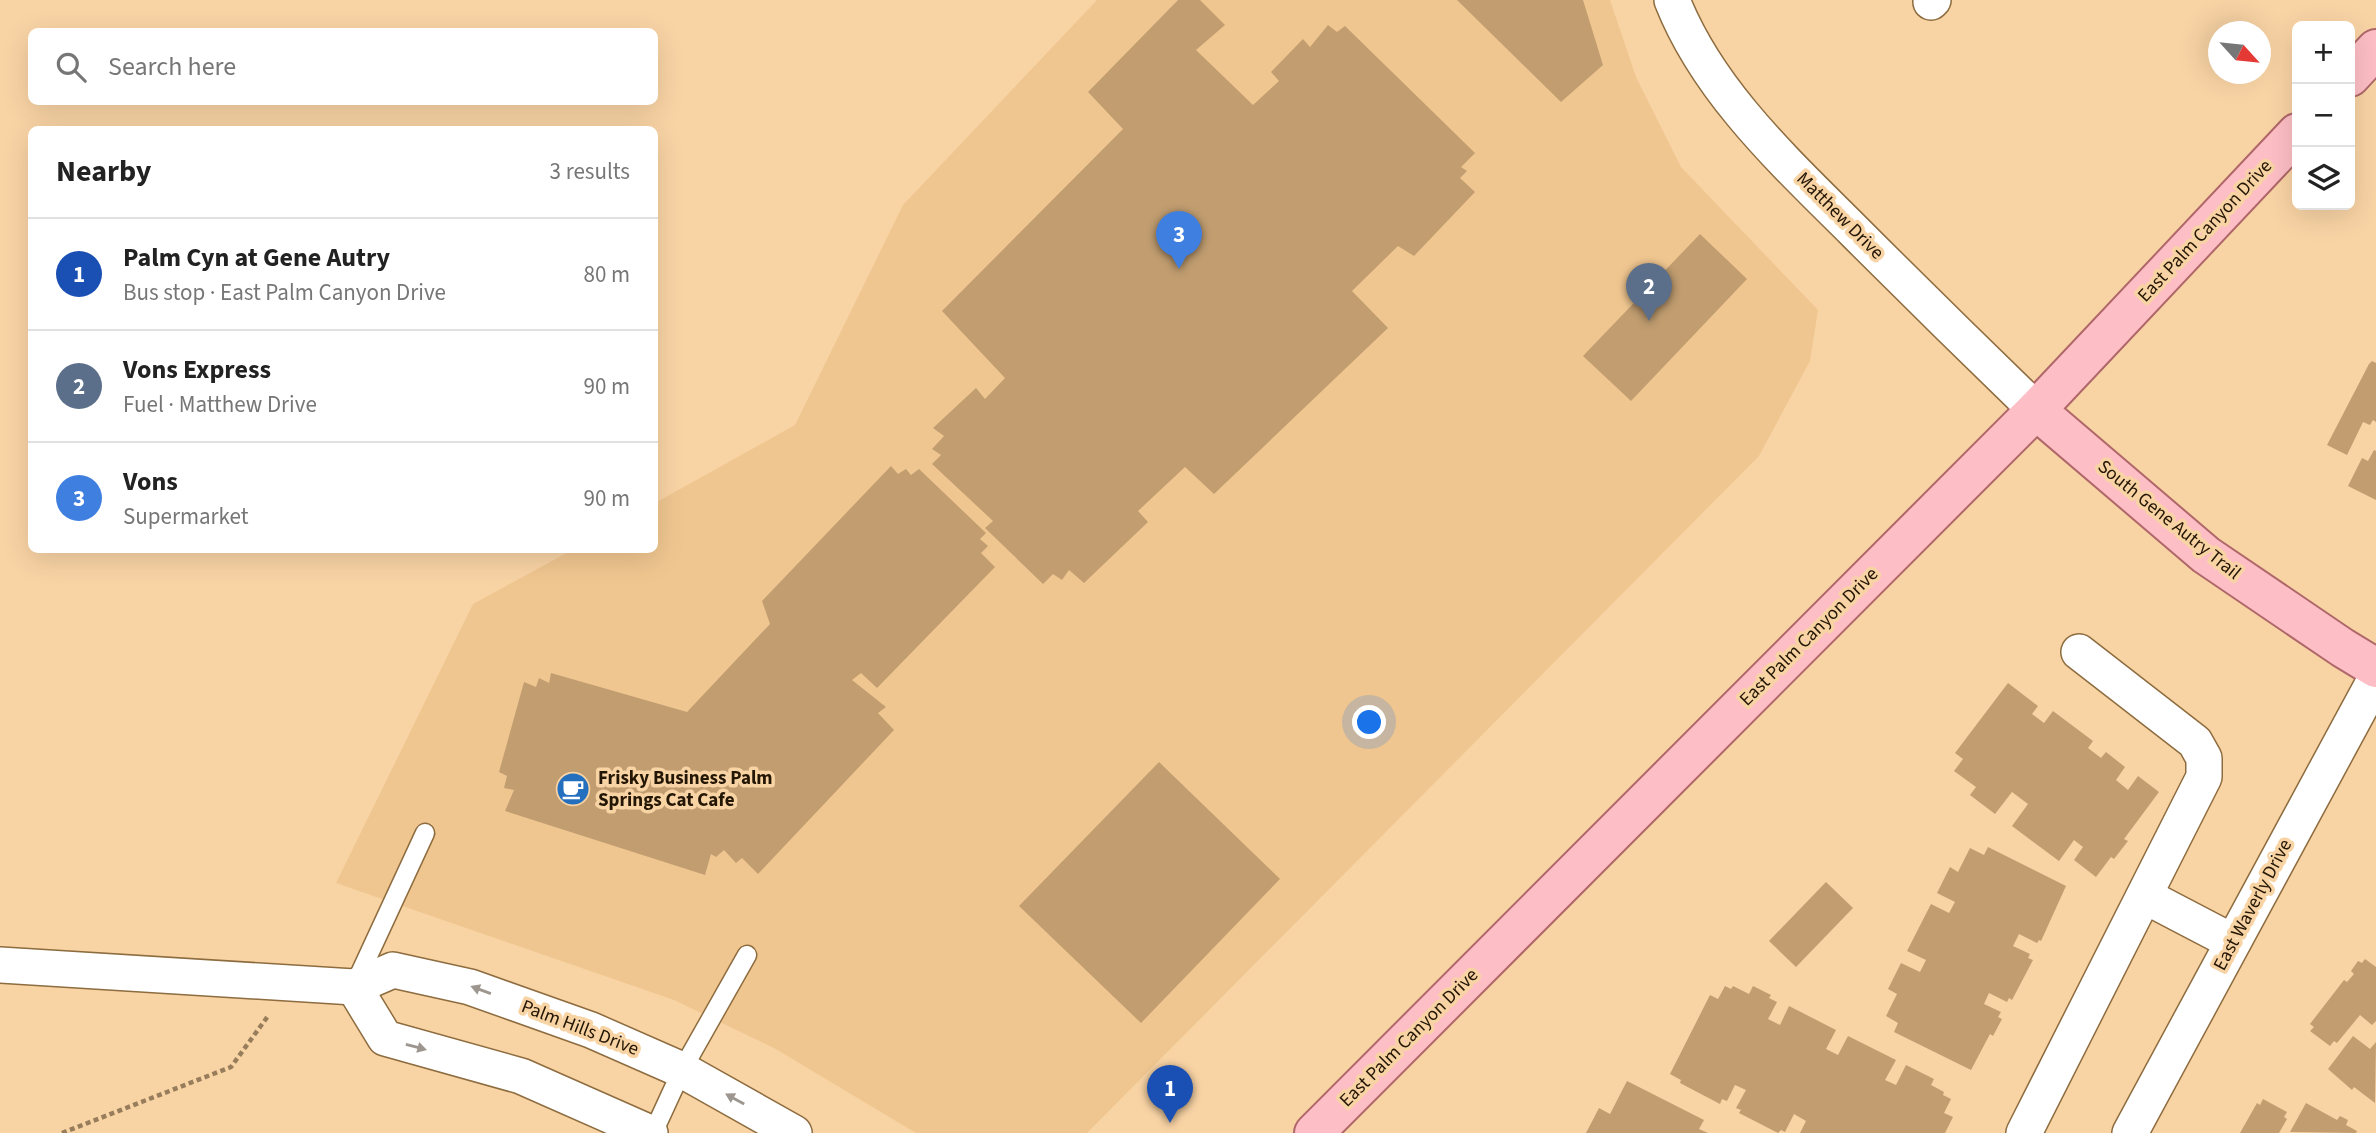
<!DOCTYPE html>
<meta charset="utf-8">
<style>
:root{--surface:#fff;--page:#f6f6f6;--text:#222;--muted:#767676;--line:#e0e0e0;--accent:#2470bf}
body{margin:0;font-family:"Source Sans 3",sans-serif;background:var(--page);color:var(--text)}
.controls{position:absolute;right:21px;top:21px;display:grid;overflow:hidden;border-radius:10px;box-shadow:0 7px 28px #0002}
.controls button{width:63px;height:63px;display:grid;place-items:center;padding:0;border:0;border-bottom:2px solid var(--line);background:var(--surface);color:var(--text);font:35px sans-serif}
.compass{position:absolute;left:2208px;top:21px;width:63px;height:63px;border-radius:50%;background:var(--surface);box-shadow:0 7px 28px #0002;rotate:117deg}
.you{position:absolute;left:1370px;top:723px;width:24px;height:24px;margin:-18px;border:5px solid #fff;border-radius:50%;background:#1a73e8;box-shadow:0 0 0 10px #1a73e833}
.badge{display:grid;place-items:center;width:46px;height:46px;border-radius:50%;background:var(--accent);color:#fff;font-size:23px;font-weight:700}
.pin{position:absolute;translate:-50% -58px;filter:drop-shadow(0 2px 4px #0008)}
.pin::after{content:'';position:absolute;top:37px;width:24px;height:21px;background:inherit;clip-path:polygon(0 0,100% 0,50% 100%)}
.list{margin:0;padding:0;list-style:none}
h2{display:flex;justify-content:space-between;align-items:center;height:91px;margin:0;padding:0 28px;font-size:30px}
h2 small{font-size:23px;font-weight:400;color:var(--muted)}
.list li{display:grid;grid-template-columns:46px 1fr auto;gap:21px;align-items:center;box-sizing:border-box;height:112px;padding:0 28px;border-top:2px solid var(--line)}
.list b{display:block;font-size:26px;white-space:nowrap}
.list p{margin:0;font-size:23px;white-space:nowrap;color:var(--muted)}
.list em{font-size:23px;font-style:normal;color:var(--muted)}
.icon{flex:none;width:38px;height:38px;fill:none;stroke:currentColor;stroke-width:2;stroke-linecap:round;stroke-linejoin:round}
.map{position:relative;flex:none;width:2376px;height:1133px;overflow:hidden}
.search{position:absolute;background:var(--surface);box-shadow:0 7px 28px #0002;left:28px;top:28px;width:630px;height:77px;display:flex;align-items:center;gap:18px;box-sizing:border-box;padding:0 24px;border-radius:10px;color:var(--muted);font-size:26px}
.panel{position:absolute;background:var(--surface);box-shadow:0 7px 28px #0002;left:28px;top:126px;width:630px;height:427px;border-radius:10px}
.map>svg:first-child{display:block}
.built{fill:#f0c690}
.building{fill:#c19d70}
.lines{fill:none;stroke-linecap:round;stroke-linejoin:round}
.service-casing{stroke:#8d6c3f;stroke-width:21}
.minor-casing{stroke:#8d6c3f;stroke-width:38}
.primary-casing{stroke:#af6769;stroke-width:42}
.path{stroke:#977d5b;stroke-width:4.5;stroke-dasharray:5 3.5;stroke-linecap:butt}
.service{stroke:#fff;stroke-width:18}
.minor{stroke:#fff;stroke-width:35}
.primary{stroke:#fdbec5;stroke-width:38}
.oneway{fill:#9c968e}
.labels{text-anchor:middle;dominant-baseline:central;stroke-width:7;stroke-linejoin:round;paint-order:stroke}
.street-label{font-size:19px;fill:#231604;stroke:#f8d3a4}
.poi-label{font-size:19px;font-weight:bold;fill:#231604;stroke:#f8d3a4;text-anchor:start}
</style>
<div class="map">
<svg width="2376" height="1133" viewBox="0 0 2376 1133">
<rect width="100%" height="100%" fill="#f8d3a4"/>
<polygon class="built" points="1097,0 1610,0 1636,77 1681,167 1818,310 1810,361 1759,456 1087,1133 916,1133 774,1048 674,1000 336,883 473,604 572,550 654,550 655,503 795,425 903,205"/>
<g class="building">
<polygon points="1178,0 1200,0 1225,25 1196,50 1253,105 1279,81 1271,72 1303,39 1310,47 1328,25 1337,32 1345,26 1475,153 1461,167 1467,171 1460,178 1475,192 1414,256 1398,246 1352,291 1388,328 1214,494 1185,467 1138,511 1148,522 1084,583 1069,570 1062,580 1053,574 1043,584 985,528 993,521 932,464 941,455 932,449 944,436 933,428 976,388 985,399 1005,378 942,311 1123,129 1088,92"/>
<polygon points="1457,0 1583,0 1603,65 1561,102"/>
<polygon points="1700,234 1747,279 1631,401 1583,356"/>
<polygon points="2372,361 2376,363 2376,422 2373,420 2370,425 2363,422 2347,455 2327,445 2369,364"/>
<polygon points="2374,450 2376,451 2376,500 2348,486 2362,458 2368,461"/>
<polygon points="891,466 898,474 906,469 911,475 919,469 986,533 980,539 988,546 981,553 995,567 877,688 861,673 852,680 886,707 878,713 894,730 758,874 742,858 736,863 724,850 716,857 711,854 705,875 505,811 514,790 504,788 507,776 499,772 524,682 536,687 539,678 549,683 551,673 687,712 770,624 762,601"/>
<polygon points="2008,683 2038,706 2032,714 2044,723 2053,711 2093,741 2088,748 2101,758 2106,752 2125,767 2116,780 2128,790 2138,776 2159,792 2124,839 2128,841 2114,859 2111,857 2096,877 2074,860 2083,847 2074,840 2059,861 2012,826 2028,804 2012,792 1995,814 1970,795 1976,787 1954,771 1963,759 1955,753"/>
<polygon points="1159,762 1280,879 1141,1023 1019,906"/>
<polygon points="1988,847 2066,886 2041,941 2039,940 2037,943 2019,934 2013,946 2030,954 2028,958 2033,960 2012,1000 2009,998 2007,1002 1989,993 1984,1004 2001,1012 1998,1017 2002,1019 1993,1036 1990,1034 1971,1070 1894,1032 1898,1023 1886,1016 1897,994 1888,989 1901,963 1920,972 1926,960 1907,951 1931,904 1949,913 1955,902 1937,893 1950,867 1958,872 1970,848 1984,855"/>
<polygon points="1826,882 1853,908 1796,967 1769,941"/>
<polygon points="2365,959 2376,967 2376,1021 2372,1025 2360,1015 2337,1043 2334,1041 2330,1046 2310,1031 2314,1027 2310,1024 2344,980 2347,982 2354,974 2351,971 2358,961 2362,963"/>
<polygon points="1725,986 1731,989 1733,986 1749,994 1753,986 1771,995 1769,998 1777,1002 1768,1019 1780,1025 1789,1006 1836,1030 1826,1049 1838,1055 1848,1036 1896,1060 1885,1080 1896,1085 1906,1065 1934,1079 1931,1085 1944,1092 1943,1095 1951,1099 1944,1113 1953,1117 1945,1133 1800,1133 1806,1121 1794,1114 1785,1132 1781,1130 1778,1133 1739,1113 1741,1110 1736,1108 1746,1090 1735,1085 1727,1101 1722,1099 1720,1104 1680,1083 1681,1080 1670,1074 1710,995 1718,999"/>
<polygon points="2353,1036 2370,1049 2376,1042 2375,1103 2354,1087 2352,1090 2328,1069"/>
<polygon points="1627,1081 1704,1120 1699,1129 1708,1133 1586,1133 1599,1108 1610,1114"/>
<polygon points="2263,1099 2287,1112 2284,1117 2287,1119 2279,1133 2240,1133 2257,1103 2260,1105"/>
<polygon points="2306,1103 2337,1120 2340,1116 2348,1120 2346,1125 2357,1131 2356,1133 2290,1132"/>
</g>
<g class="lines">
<defs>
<g id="service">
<polyline points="356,982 425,833"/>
<polyline points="653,1133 682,1070 747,955"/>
</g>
<g id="minor">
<path d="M1672 0C1708 92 1786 163 1855 232 1915 292 1975 351 2036 410"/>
<polyline points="1931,2 1933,0"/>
<polyline points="2145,896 2233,942"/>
<polyline points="0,965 354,987 393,970 470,987 591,1030 682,1070 794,1133"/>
<polyline points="354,987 385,1038 521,1076 650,1133"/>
<polyline points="2024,1133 2204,777 2204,758 2195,742 2079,652"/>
<polyline points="2130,1133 2376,678"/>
</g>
<g id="primary">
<polyline points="2350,77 2376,49"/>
<polyline points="2036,410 2206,555 2343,648 2376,668"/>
<polyline points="1314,1133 2036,410 2297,133"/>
</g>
</defs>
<use href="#service" class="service-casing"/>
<use href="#minor" class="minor-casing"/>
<use href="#primary" class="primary-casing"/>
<polyline class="path" points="62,1133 231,1067 268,1016"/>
<use href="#service" class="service"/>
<use href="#minor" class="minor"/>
<use href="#primary" class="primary"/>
</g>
<defs><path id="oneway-solid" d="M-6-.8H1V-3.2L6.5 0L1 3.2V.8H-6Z" transform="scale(1.75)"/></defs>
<g class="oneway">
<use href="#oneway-solid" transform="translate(481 990) rotate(-160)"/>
<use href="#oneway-solid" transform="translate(416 1047) rotate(15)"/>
<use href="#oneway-solid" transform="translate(735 1099) rotate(-151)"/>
</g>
<defs>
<symbol id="cafe-disc" viewBox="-11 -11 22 22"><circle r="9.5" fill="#2470bf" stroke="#f8d3a4"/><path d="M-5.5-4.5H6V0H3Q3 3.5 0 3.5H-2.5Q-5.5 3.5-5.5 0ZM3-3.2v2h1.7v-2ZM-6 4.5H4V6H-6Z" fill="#fff"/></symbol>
</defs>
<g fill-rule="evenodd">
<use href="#cafe-disc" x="554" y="770" width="38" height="38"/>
</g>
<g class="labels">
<g class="street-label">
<text transform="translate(1840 216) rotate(45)">Matthew Drive</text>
<text transform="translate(2205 231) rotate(-47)">East Palm Canyon Drive</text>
<text transform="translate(2169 520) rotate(39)">South Gene Autry Trail</text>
<text transform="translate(1809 637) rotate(-45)">East Palm Canyon Drive</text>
<text transform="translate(2253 905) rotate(-62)">East Waverly Drive</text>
<text transform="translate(580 1028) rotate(21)">Palm Hills Drive</text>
<text transform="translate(1409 1038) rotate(-45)">East Palm Canyon Drive</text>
</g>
<g class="poi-label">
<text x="598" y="778">Frisky Business Palm<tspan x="598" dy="22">Springs Cat Cafe</tspan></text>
</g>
</g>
</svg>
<div class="controls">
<button>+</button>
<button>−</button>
<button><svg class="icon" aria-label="layers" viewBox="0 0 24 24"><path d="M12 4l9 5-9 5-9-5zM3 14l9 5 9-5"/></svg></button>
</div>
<svg class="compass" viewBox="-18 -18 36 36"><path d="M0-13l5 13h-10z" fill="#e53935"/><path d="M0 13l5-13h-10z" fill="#767676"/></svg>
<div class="you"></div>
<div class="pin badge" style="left:1170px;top:1123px;background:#1a4fb4">1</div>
<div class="pin badge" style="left:1649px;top:321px;background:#5c6f8a">2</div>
<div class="pin badge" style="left:1179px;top:269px;background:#3f7fe0">3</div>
<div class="search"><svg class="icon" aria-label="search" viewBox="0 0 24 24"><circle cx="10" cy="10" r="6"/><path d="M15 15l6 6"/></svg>Search here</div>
<section class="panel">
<h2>Nearby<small>3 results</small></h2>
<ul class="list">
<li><span class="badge" style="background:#1a4fb4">1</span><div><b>Palm Cyn at Gene Autry</b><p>Bus stop · East Palm Canyon Drive</p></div><em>80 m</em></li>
<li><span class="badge" style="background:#5c6f8a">2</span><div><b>Vons Express</b><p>Fuel · Matthew Drive</p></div><em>90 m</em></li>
<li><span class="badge" style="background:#3f7fe0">3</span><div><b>Vons</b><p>Supermarket</p></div><em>90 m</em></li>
</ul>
</section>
</div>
